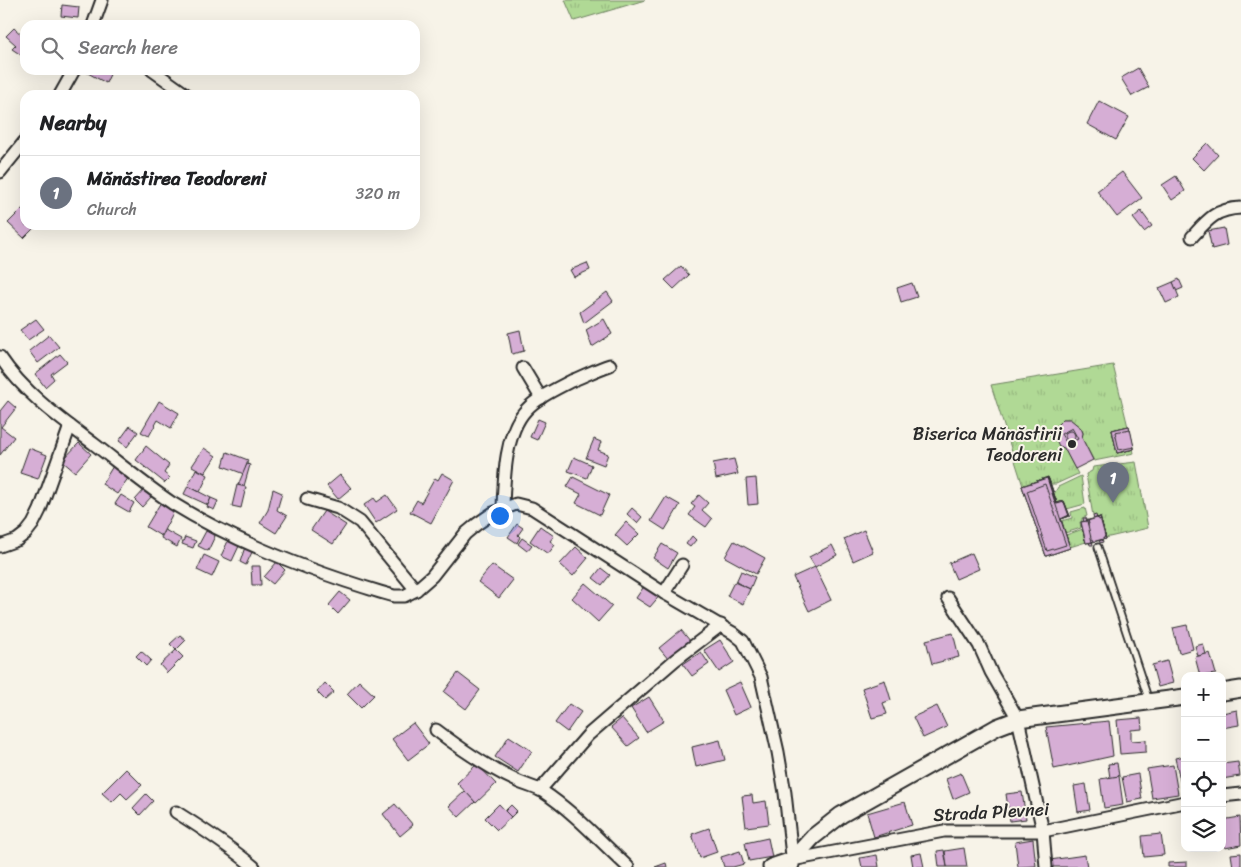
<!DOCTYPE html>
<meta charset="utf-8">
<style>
:root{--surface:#fff;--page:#f6f6f6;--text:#202124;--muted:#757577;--line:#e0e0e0;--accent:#b45309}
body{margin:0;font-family:Sriracha,sans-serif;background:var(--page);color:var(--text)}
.controls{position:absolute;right:15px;bottom:15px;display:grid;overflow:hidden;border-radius:10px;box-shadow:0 5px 20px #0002}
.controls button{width:45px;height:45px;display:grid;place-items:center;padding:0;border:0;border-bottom:1px solid var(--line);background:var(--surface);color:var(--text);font:25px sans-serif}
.you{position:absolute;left:499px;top:515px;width:18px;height:18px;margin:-12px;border:4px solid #fff;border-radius:50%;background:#1a73e8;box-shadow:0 0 0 8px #1a73e833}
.badge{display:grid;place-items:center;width:32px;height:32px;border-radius:50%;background:var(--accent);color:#fff;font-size:16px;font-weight:700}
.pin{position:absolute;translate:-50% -41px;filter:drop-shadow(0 1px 2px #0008)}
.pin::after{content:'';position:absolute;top:26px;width:18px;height:15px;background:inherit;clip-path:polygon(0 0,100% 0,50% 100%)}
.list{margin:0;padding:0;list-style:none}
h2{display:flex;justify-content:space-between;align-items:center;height:65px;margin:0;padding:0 20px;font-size:21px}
h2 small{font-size:16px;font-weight:400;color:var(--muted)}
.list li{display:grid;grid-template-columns:32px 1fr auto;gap:15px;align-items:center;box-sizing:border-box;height:75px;padding:0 20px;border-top:1px solid var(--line)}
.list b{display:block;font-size:19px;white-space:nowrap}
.list p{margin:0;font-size:16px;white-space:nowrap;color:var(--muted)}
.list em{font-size:16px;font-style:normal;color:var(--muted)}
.icon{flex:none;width:28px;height:28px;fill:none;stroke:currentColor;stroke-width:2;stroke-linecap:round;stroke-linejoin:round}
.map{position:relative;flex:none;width:1241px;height:867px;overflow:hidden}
.search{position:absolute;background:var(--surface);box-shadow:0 5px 20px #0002;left:20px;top:20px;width:400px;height:55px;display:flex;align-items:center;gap:12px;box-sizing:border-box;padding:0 18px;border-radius:15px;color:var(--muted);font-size:19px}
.panel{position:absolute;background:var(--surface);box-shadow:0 5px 20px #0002;left:20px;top:90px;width:400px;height:140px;border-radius:15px}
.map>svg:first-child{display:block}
.grass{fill:url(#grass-tufts);stroke:#6e8260}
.building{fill:#d6aed5;stroke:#2b2b2b}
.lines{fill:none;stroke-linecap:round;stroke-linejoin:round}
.service-casing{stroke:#2b2b2b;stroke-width:9}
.minor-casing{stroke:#2b2b2b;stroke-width:15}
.tertiary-casing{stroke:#2b2b2b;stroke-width:19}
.service{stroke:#f7f3e8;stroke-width:5.5}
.minor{stroke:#f7f3e8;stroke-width:11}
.tertiary{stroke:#f7f3e8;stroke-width:15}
.poi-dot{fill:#2b2b2b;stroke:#f7f3e8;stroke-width:2}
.labels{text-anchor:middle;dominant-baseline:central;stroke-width:4;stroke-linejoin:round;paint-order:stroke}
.poi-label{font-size:18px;fill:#2b2b2b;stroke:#f7f3e8;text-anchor:end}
.street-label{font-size:18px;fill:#2b2b2b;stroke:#f7f3e8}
</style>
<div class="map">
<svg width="1241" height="867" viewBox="0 0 1241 867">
<defs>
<pattern id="grass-tufts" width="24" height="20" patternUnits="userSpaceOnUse" patternTransform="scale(1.25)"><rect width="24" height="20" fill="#b0d995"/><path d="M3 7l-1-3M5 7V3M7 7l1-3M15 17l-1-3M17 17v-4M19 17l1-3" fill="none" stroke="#98ba81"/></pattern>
</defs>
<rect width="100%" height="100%" fill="#f7f3e8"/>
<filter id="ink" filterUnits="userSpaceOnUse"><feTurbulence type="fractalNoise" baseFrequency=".02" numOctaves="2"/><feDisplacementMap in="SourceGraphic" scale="10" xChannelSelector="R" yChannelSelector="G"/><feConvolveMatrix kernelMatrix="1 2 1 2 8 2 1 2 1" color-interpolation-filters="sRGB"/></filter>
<g filter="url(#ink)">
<g class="grass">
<polygon points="565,0 645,0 574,21"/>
<polygon points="1113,365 1128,427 1112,430 1117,453 1133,449 1134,453 1094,461 1082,438 1083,433 1081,428 1070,419 1063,419 1056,426 1057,443 1064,448 1078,474 1056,484 1051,484 1048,477 1023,486 991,385"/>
<polygon points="1136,462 1148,528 1105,538 1100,518 1097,518 1096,516 1093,516 1086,474 1092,471 1093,467"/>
<polygon points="1081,476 1085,504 1067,509 1064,501 1057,503 1054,494 1058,487"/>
<polygon points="1085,508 1087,516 1082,518 1082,521 1080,522 1081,528 1065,533 1061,521 1072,518 1071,512"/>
<polygon points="1083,529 1086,542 1070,547 1066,535"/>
</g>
<g class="building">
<polygon points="62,5 79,7 78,18 61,16"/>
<polygon points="14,28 25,38 25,50 21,55 12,49 16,45 6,36"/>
<polygon points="1138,68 1149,87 1132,96 1121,78"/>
<polygon points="87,70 112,70 106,83 86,72"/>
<polygon points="1099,101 1129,117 1116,140 1087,124"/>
<polygon points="1207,143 1218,155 1204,170 1192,158"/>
<polygon points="1122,172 1142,198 1117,217 1097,191"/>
<polygon points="1176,176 1185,191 1172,200 1162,185"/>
<polygon points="25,206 25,225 37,225 24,238 8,223"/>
<polygon points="1141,211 1152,226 1144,232 1133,218"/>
<polygon points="1224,228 1227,245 1212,249 1208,231"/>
<polygon points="587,263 590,270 574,277 570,270"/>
<polygon points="681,266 689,275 674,289 665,280"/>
<polygon points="1179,279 1183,288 1176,291 1173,282"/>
<polygon points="1173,282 1179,297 1166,303 1159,288"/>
<polygon points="912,283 917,297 901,302 897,288"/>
<polygon points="607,292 613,301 584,323 580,312"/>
<polygon points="36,319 44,329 28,340 20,330"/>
<polygon points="604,319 612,334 592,347 586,330"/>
<polygon points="520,330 524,351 512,354 508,333"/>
<polygon points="49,335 59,347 38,363 29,351"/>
<polygon points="60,354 67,362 51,374 54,379 45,387 35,374"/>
<polygon points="8,401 16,408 1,427 14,437 0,455 0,411"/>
<polygon points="159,401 179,413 171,428 158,420 149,436 141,432"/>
<polygon points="538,419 545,422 537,440 530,437"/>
<polygon points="1063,419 1070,419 1081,428 1083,433 1082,438 1093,460 1075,469 1064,448 1059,446 1056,440 1056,426"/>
<polygon points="130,426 138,432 127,447 119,441"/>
<polygon points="1129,426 1134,449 1117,453 1112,430"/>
<polygon points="1129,426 1129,429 1129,427 1113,431 1117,452 1133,449 1134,447 1134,449 1117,453 1112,430"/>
<polygon points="1129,426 1134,449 1117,453 1112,430"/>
<polygon points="1072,428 1078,439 1067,444 1061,434"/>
<polygon points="1130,429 1134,447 1119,450 1115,432"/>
<circle cx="1070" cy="436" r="5"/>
<polygon points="594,439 601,442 598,450 608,454 604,465 586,458"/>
<polygon points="79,443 91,454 75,472 62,461"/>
<polygon points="146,446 169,465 164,473 170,478 165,483 136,460"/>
<polygon points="29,448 47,455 38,479 20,473"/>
<polygon points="204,448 216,456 205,473 192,466"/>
<polygon points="227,452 248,460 244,474 223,466"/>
<polygon points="574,457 592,465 587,478 568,471"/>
<polygon points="734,459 738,474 716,479 713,463"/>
<polygon points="247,464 250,465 244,486 238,485"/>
<polygon points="113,466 129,477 117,494 102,484"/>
<polygon points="196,469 208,475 200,492 188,486"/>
<polygon points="442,473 454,480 431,523 410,512 417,500 421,503 435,478 438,480"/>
<polygon points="340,475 351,488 338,499 327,486"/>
<polygon points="573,477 609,495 600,515 576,503 581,494 567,487"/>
<polygon points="1048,477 1057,503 1057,504 1056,504 1047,478"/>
<polygon points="1048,477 1057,503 1064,501 1070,516 1061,519 1070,548 1046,556 1022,486"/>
<polygon points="756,478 758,504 748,505 746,479"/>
<polygon points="1047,478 1056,504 1064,501 1069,515 1061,519 1070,548 1046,556 1022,486"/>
<polygon points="1047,478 1070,548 1046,556 1022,486"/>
<polygon points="1047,478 1048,477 1057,503 1064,501 1070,516 1061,519 1069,516 1064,502 1057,504 1048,478"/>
<polygon points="1045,484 1066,545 1047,551 1027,491"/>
<polygon points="237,485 246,487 241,508 232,506"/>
<polygon points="188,486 211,498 208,505 184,494"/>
<polygon points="273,489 282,493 277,510 287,516 276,533 260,523 268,510"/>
<polygon points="144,490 152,496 142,507 135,500"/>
<polygon points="121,495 134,503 129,512 115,504"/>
<polygon points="387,495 397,509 376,523 364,505 374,498 377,502"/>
<polygon points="699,495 708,503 702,510 712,519 706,527 689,515 695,507 691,504"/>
<polygon points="666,497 680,505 665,530 651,521"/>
<polygon points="211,498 218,501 214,510 207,507"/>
<polygon points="161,502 175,509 161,536 146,527"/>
<polygon points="632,508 642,517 637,523 627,514"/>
<polygon points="324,511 346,525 333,544 311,530"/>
<polygon points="1096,515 1103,542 1100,543 1093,516"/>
<polygon points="1100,517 1106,539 1099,540 1094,519"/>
<polygon points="1100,517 1106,539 1086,543 1081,522"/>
<polygon points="1100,517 1106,539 1086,543 1082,525 1084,522"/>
<polygon points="1083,518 1086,518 1093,545 1090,545"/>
<polygon points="1097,518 1101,521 1105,536 1103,539 1089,543 1085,540 1082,525 1084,522"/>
<polygon points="1097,518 1101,521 1105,536 1103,539 1098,541 1097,538 1102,537 1098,521 1093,523 1093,519"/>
<polygon points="1097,518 1101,521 1105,536 1103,539 1089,543 1085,540 1082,525 1084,522"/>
<polygon points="1088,520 1089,524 1085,525 1088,540 1093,539 1094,541 1089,543 1085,540 1082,525 1084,522"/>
<polygon points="1087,521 1092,542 1086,543 1081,522"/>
<polygon points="626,522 639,534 627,546 615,535"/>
<polygon points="517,524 523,528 518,535 520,537 517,543 508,537"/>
<polygon points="540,526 554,536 550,541 555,545 548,554 530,541"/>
<polygon points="165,530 181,539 177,547 161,538"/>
<polygon points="864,530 873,552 853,561 844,539"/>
<polygon points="206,531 215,536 208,551 198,546"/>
<polygon points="692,536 696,540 690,547 686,544"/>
<polygon points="185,537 196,541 193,548 182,544"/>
<polygon points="522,538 532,545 527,551 518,544"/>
<polygon points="228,541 239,546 232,561 221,556"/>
<polygon points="734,541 765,558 756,574 725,557"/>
<polygon points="662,544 677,553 668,568 653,558"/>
<polygon points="832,545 837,555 815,567 809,557"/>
<polygon points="245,547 253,550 246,565 240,562"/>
<polygon points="576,547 588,558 573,576 560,564"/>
<polygon points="972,553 979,569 956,579 949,563"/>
<polygon points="204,555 219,562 212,577 197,570"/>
<polygon points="277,562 285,570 273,584 264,577"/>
<polygon points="492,565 513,580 499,598 478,582"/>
<polygon points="251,566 260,566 261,585 252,585"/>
<polygon points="815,567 831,600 809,611 793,577"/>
<polygon points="601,568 610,575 602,585 593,578"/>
<polygon points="741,571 755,577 750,589 736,582"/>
<polygon points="734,582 750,589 743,604 727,596"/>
<polygon points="585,583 612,606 598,622 572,598"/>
<polygon points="645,585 661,594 650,607 636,598"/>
<polygon points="340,592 350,600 338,614 329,605"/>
<polygon points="1187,625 1193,649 1179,653 1173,628"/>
<polygon points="681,630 691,642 669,660 659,648"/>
<polygon points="953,633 959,657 932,664 926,640"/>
<polygon points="180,635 186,640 176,650 170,644"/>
<polygon points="720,640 734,662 719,672 704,650"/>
<polygon points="1203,644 1206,654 1198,656 1195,646"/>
<polygon points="176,650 183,657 167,673 160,665"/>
<polygon points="141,651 151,660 146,666 136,656"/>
<polygon points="701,652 709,664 692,676 683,664"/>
<polygon points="1210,653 1216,674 1200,676 1195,657"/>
<polygon points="1167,661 1173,683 1158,687 1152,665"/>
<polygon points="458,673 480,690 466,709 444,692"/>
<polygon points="885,680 891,700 883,703 887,714 872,718 862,688"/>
<polygon points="359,681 374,695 361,708 347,694"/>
<polygon points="740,682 751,707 734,715 723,690"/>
<polygon points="325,683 334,692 325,700 317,692"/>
<polygon points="649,697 664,721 646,732 631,708"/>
<polygon points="569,704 581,712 567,732 555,723"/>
<polygon points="937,706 947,727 923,738 913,717"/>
<polygon points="1237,710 1239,725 1222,728 1222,713"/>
<polygon points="622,718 639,738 628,746 611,727"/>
<polygon points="1141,718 1142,729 1131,730 1131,741 1146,740 1146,752 1120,754 1117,720"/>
<polygon points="1109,721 1113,756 1054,769 1046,727"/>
<polygon points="413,723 429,744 408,760 392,739"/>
<polygon points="509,736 532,751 518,772 495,757"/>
<polygon points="720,740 725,760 696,767 692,747"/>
<polygon points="1185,756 1185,793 1183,793 1175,758"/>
<polygon points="1238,762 1240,776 1222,779 1222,764"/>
<polygon points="1117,763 1119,776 1110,778 1108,764"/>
<polygon points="477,764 496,784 476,803 457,783"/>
<polygon points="1173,765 1178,794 1152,798 1147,769"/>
<polygon points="126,769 142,785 127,799 121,793 112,802 102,793"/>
<polygon points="961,773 969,792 953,799 946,779"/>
<polygon points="1138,774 1142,799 1127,802 1122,777"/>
<polygon points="1119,776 1123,805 1104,808 1100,779"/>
<polygon points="1086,784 1090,810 1078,812 1074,786"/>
<polygon points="465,791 475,802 459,817 449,806"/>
<polygon points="1022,792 1026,819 1010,821 1006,794"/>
<polygon points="146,794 153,801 140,815 133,808"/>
<polygon points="752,795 753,803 766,801 769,824 746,827 742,796"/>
<polygon points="905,802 912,825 874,837 867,813"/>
<polygon points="395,804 413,825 400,836 383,814"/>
<polygon points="499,804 511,817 497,830 485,818"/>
<polygon points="511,805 517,811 511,817 505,811"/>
<polygon points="1240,817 1241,845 1225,848 1222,820"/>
<polygon points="709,828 717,852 700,858 692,834"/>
<polygon points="1161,834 1164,855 1144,857 1142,836"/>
<polygon points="768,838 772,857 749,861 745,843"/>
<polygon points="1033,839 1036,866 1018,867 1015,842"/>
<polygon points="964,848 967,867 947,867 945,851"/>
<polygon points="1189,848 1204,848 1204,850 1189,851"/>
<polygon points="944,850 947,867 939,867 937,851"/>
<polygon points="740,851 744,864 733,867 724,867 721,857"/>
<polygon points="921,853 924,867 913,867 911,855"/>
<polygon points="1241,853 1241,867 1233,867 1231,854"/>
<polygon points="877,855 879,867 862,867 860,858"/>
<polygon points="1085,855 1087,867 1051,867 1050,860"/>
<polygon points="1187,862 1187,867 1168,867 1168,863"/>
<polygon points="666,863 667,867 655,867"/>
</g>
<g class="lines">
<defs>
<polyline id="service" points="1098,547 1149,701"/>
<g id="minor">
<polyline points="93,25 102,0"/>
<polyline points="152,70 187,95"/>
<polyline points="60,95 74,70"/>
<polyline points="0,172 25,141"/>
<path d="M1192 237C1208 219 1216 209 1241 208"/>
<path d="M0 357C24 393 59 418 94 444 120 464 145 485 172 503 237 543 307 570 380 592L394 596H404L416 590 432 576 465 534 477 524 493 513 516 504 532 508 664 593 733 633 743 641 761 677 778 752 785 793 793 865"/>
<polyline points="523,368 541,398"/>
<polyline points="307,499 338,508 360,522 416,590"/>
<path d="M503 508C504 479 505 432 526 410 538 397 556 389 571 381 584 376 597 369 610 365"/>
<polyline points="0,546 17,540 26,533 33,524 40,510 70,426"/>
<polyline points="664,593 682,565"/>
<polyline points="948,598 979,645 991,672 1018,719 1043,831 1046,867"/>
<path d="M436 730C461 749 488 768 517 781 525 785 534 787 542 791 573 811 601 842 628 867"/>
<polyline points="540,790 588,735 675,660 721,625"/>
<polyline points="1222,796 1241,794"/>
<path d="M176 812C203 829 229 846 254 867"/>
<polyline points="792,860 944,831 1043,831 1185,802"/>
</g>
<g id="tertiary">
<polyline points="1222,692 1241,689"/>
<polyline points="771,867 792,860 813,837 841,815 997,727 1018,719 1185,697"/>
</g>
</defs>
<use href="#service" class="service-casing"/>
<use href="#minor" class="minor-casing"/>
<use href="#tertiary" class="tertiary-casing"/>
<use href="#service" class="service"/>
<use href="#minor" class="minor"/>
<use href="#tertiary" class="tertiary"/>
</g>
</g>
<circle class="poi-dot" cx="1072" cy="444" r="5"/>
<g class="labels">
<g class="poi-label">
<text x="1062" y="434">Biserica Mănăstirii<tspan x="1062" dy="21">Teodoreni</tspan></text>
</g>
<g class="street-label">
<text transform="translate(991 812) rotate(-3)">Strada Plevnei</text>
</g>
</g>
</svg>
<div class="controls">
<button>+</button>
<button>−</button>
<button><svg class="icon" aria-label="locate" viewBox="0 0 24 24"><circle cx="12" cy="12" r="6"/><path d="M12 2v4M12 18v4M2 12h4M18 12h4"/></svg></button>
<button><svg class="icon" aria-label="layers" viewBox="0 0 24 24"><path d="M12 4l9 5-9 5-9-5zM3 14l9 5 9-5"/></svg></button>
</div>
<div class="you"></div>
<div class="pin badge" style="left:1113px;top:503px;background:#6b7280">1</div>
<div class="search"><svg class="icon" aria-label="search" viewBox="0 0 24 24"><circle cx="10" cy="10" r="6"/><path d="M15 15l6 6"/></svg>Search here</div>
<section class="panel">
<h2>Nearby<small></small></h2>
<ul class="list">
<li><span class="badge" style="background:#6b7280">1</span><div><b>Mănăstirea Teodoreni</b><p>Church</p></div><em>320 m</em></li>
</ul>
</section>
</div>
